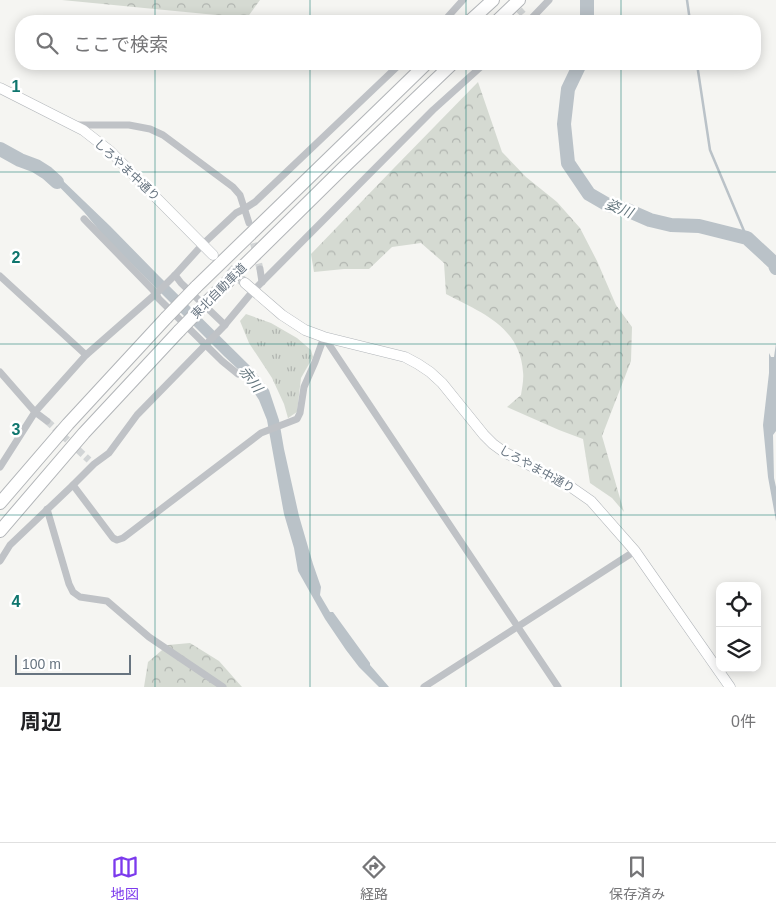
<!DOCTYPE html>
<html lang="ja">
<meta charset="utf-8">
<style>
:root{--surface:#fff;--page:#f2f2f2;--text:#202124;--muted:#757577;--line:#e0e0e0;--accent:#7c3aed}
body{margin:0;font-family:Helvetica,"Noto Sans JP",sans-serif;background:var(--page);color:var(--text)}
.controls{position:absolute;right:15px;bottom:15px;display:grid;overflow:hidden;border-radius:10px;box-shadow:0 2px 12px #0003}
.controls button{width:45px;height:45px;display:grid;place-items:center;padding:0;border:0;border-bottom:1px solid var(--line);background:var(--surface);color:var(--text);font:25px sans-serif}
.scale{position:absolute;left:15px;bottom:12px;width:116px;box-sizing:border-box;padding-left:5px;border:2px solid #677480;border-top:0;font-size:14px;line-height:18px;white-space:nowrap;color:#677480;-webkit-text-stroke:4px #fff;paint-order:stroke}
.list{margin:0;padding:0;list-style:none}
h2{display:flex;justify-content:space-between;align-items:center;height:65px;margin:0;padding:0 20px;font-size:21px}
h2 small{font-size:16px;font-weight:400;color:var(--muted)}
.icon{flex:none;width:28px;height:28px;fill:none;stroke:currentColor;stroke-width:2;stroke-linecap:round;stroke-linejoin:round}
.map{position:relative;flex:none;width:776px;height:687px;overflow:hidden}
.search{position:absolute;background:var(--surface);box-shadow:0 2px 12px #0003;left:15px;right:15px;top:15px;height:55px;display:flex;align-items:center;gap:12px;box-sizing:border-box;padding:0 18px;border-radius:20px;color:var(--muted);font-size:19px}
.sheet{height:155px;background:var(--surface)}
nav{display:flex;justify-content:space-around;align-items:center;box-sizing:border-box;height:70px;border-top:1px solid var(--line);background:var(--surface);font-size:14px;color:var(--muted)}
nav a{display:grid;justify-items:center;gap:2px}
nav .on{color:var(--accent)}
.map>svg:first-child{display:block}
.grass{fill:url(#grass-tufts)}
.forest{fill:url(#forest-crowns)}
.water{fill:#bac2c8}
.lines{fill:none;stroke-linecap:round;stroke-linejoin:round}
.stream{stroke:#bac2c8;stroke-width:2.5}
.river{stroke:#bac2c8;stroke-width:14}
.street-tunnel{stroke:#d2d5d6;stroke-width:7;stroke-dasharray:7 3.5;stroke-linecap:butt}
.secondary-tunnel{stroke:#d2d5d6;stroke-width:10;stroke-dasharray:10 5;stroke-linecap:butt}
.secondary-casing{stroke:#b2b6ba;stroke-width:11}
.highway-casing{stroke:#b2b5b8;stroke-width:14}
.street{stroke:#bfc2c6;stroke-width:7}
.secondary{stroke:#fff;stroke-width:10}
.highway{stroke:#fff;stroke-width:12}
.highway-bridge-casing{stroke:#b2b5b8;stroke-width:14;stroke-linecap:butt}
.highway-bridge{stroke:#fff;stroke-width:12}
.grid{fill:none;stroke:#0f766e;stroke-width:1;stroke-opacity:0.55}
.labels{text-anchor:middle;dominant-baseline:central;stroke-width:5;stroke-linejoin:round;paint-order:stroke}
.street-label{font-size:12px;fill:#677480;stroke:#fff}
.water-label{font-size:14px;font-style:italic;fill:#63757d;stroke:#fff}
.grid-label{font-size:16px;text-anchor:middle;font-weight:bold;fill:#0f766e;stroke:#fff;stroke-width:5;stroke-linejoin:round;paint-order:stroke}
</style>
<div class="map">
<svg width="776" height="687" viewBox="0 0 776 687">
<defs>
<pattern id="grass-tufts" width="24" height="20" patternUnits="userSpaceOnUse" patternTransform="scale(1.25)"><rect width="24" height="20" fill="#d5dad2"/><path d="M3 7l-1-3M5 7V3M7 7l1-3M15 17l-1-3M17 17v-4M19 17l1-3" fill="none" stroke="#b1b5b0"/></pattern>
<pattern id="forest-crowns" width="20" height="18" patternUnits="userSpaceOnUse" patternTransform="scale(1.25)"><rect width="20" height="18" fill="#d5dad2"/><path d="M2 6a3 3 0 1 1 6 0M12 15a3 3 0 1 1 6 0" fill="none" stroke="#b1b5b0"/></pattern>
</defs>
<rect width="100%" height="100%" fill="#f5f5f2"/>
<polygon class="grass" points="246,314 271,323 297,338 311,350 313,357 301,378 297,412 288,418 284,404 272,378 249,343 240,321"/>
<g class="forest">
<polygon points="62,0 260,0 247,18"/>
<path d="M478 82 502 152 526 177 557 202 580 228 597 261 616 305 632 327 631 361 602 436 624 512 612 498 590 483 583 439 559 430 507 407 521 395C522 388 524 379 523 372 520 326 480 312 446 294L444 263 421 243 392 247 369 269H344L314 272 311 254 393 169Z"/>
<polygon points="190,643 219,661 242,687 144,687 148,662 168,645"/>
</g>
<g class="water">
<polygon points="40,167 58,176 110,226 159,276 251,367 269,390 279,420 284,449 299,516 313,564 321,587 320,595 330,612 333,612 370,663 370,665 389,687 379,687 359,667 346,650 325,619 298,571 294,548 284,514 267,420 259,400 240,371 224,356 103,235 84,212"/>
<polygon points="776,343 776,431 773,435 774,478 776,487 776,521 768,477 763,425 769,373 769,353 771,357 774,357"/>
</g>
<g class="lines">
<g class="stream">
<polyline points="687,0 690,21"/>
<polyline points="697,64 710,150 747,238"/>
</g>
<g class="river">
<polyline points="587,0 587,21"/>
<polyline points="580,64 568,89 564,124 568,163 589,194 608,205 627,210 650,220 671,225 699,226 747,238 774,263 776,268"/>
<polyline points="0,149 20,160 36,166 47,173 57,182"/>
</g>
<g class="street-tunnel">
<polyline points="512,2 523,14"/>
<polyline points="251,233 260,269"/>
<polyline points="47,421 89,460"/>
</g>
<polyline class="secondary-tunnel" points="217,259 245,283"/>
<defs>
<g id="secondary">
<polyline points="0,88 83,130 110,151 213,255"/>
<polyline points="245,283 282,315 305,330 324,337 405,357 418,364 430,372 442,383 484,435 493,444 504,452 568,485 591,501 635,551 730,687"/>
</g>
<g id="highway">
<polyline points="470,21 493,0"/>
<polyline points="497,21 519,0"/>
<polyline points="196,287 426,64"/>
<polyline points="209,300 342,169 452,64"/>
<polyline points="0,503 68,424 166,318"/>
<polyline points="0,531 84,433 179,331"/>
</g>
</defs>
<use href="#secondary" class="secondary-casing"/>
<use href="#highway" class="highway-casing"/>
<g class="street">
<polyline points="444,21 463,0"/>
<polyline points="529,21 549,0"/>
<polyline points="75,125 129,125 150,129 163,135 233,187 240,195 249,223"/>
<polyline points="84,219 153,290 159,299 222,361 238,374"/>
<polyline points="260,269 262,282"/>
<polyline points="175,275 181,283 225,325"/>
<polyline points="0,276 86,355"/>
<polyline points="324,337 558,687"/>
<polyline points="0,372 35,412 47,421"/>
<polyline points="0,467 35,412 86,355 159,291 175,275 203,244 236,213 244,209 255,202 400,64"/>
<polyline points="73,485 113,538 117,540 123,538 261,433 297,419 300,413 304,387 315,362 324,337"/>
<polyline points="47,509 69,584 73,592 80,597 107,601 149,637 223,687"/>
<polyline points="0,561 10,545 73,485 94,464 109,453 137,415 223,327 253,291 433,110 484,64"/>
<polyline points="424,687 635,551"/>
</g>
<use href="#secondary" class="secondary"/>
<use href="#highway" class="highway"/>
<defs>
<g id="highway-bridge">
<polyline points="166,318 196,287"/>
<polyline points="179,331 209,300"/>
</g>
</defs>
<use href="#highway-bridge" class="highway-bridge-casing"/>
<use href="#highway-bridge" class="highway-bridge"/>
</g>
<path class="grid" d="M155 0V21M310 0V21M466 0V21M621 0V21M155 64V687M310 64V687M466 64V687M621 64V687M0 172H776M0 344H776M0 515H776"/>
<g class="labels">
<g class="street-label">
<text transform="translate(127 170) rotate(43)">しろやま中通り</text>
<text transform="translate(219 291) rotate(-45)">東北自動車道</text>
<text transform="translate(537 469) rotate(29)">しろやま中通り</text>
</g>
<g class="water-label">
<text transform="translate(619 208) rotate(22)">姿川</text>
<text transform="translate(251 379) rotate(53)">赤川</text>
</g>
</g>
<g class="grid-label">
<text x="16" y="92">1</text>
<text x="16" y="263">2</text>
<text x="16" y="435">3</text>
<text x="16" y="607">4</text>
</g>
</svg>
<div class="controls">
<button><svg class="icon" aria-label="locate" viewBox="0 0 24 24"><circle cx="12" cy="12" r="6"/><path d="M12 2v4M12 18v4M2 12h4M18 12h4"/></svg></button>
<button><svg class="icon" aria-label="layers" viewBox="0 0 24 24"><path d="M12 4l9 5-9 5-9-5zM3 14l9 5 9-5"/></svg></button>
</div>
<div class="scale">100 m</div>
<div class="search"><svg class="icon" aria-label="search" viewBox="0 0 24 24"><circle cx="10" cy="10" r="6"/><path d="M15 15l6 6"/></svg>ここで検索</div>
</div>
<section class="sheet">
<h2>周辺<small>0件</small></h2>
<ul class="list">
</ul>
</section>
<nav>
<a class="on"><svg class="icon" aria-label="map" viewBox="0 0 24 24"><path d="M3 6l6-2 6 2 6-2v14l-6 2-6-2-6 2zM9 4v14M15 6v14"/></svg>地図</a>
<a><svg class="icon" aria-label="directions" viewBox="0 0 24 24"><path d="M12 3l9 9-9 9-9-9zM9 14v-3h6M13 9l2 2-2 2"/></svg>経路</a>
<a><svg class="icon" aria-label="saved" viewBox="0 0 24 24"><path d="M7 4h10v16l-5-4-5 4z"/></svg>保存済み</a>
</nav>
